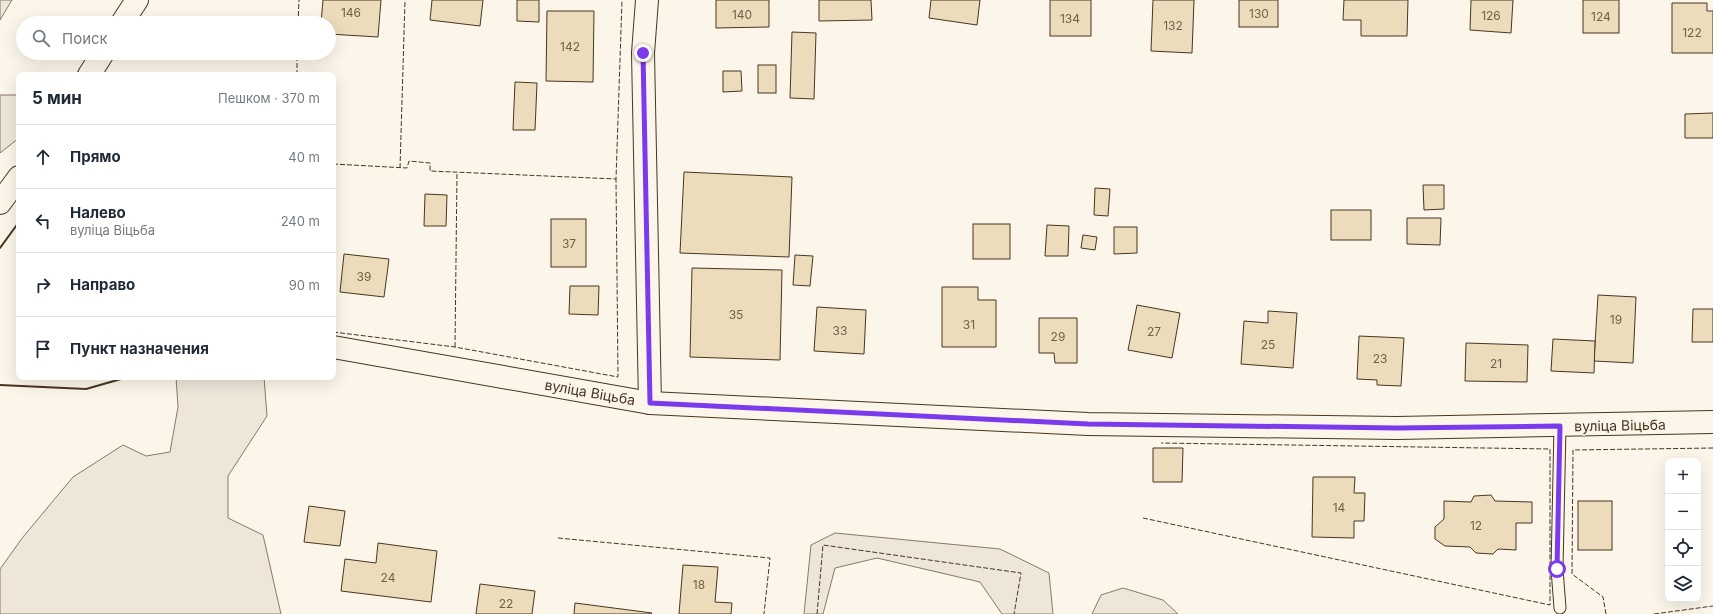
<!DOCTYPE html>
<html lang="ru">
<meta charset="utf-8">
<style>
:root{--surface:#fff;--page:#f2f2f3;--text:#1f2937;--muted:#747a83;--line:#e0e1e3}
body{margin:0;font-family:Inter,sans-serif;background:var(--page);color:var(--text)}
.controls{position:absolute;right:12px;bottom:12px;display:grid;overflow:hidden;border-radius:8px;box-shadow:0 4px 16px #0002}
.controls button{width:36px;height:36px;display:grid;place-items:center;padding:0;border:0;border-bottom:1px solid var(--line);background:var(--surface);color:var(--text);font:20px sans-serif}
.stop{position:absolute;width:12px;height:12px;margin:-9px;border:3px solid #7c3aed;border-radius:50%;background:#fff}
.stop.end{background:#7c3aed;border-color:#fff;box-shadow:0 1px 4px #0008}
.list{margin:0;padding:0;list-style:none}
h2{display:flex;justify-content:space-between;align-items:center;height:52px;margin:0;padding:0 16px;font-size:17px}
h2 small{font-size:13px;font-weight:400;color:var(--muted)}
.list li{display:grid;grid-template-columns:26px 1fr auto;gap:12px;align-items:center;box-sizing:border-box;height:64px;padding:0 16px;border-top:1px solid var(--line)}
.list b{display:block;font-size:15px;white-space:nowrap}
.list p{margin:0;font-size:13px;white-space:nowrap;color:var(--muted)}
.list em{font-size:13px;font-style:normal;color:var(--muted)}
.icon{flex:none;width:22px;height:22px;fill:none;stroke:currentColor;stroke-width:2;stroke-linecap:round;stroke-linejoin:round}
.map{position:relative;flex:none;width:1713px;height:614px;overflow:hidden}
.search{position:absolute;background:var(--surface);box-shadow:0 4px 16px #0002;left:16px;top:16px;width:320px;height:44px;display:flex;align-items:center;gap:10px;box-sizing:border-box;padding:0 14px;border-radius:22px;color:var(--muted);font-size:15px}
.panel{position:absolute;background:var(--surface);box-shadow:0 4px 16px #0002;left:16px;top:72px;width:320px;height:308px;border-radius:8px}
.map>svg:first-child{display:block}
.green{fill:#ede6d9;stroke:#887966}
.building{fill:#ecdcbc;stroke:#4a3520}
.lines{fill:none;stroke-linecap:round;stroke-linejoin:round}
.lane-casing{stroke:#4a3520;stroke-width:13}
.street-casing{stroke:#4a3520;stroke-width:24}
.lane{stroke:#fbf6e9;stroke-width:11}
.street{stroke:#fbf6e9;stroke-width:22}
.fence{stroke:#4a3520;stroke-width:1;stroke-dasharray:5 2;stroke-linecap:butt}
.wall{stroke:#4a3520;stroke-width:2}
.route{stroke:#7c3aed;stroke-width:5}
.labels{text-anchor:middle;dominant-baseline:central;stroke-width:3;stroke-linejoin:round;paint-order:stroke}
.number-label{font-size:12px;fill:#725f47}
.street-label{font-size:14px;fill:#4a3520;stroke:#fbf6e9}
</style>
<div class="map">
<svg width="1713" height="614" viewBox="0 0 1713 614">
<rect width="100%" height="100%" fill="#fbf6e9"/>
<g class="green">
<polygon points="0,0 12,0 0,20"/>
<polygon points="0,95 19,95 19,138 0,153"/>
<polygon points="176,377 264,377 267,416 228,476 228,518 263,535 281,614 0,614 0,569 23,537 73,477 123,445 146,456 170,452 178,407"/>
<polygon points="835,533 1000,549 1049,573 1053,614 1002,614 980,582 877,558 835,568 823,614 804,614 811,545"/>
<polygon points="1123,588 1163,600 1178,614 1092,614 1101,595"/>
</g>
<g class="building">
<polygon points="323,0 381,0 378,37 329,34 329,23 321,23"/>
<polygon points="432,0 483,0 480,26 430,20"/>
<polygon points="517,0 539,0 539,22 517,21"/>
<polygon points="716,0 769,0 769,27 716,28"/>
<polygon points="819,0 871,0 872,20 819,21"/>
<polygon points="931,0 980,0 977,25 929,18"/>
<rect x="1050" y="0" width="41" height="36"/>
<polygon points="1153,0 1194,0 1192,53 1151,51"/>
<rect x="1239" y="0" width="39" height="27"/>
<polygon points="1344,0 1408,0 1407,36 1361,36 1361,20 1343,20"/>
<polygon points="1471,0 1513,0 1511,33 1470,30"/>
<rect x="1583" y="0" width="36" height="33"/>
<polygon points="1672,3 1707,3 1707,11 1713,11 1713,53 1672,53"/>
<polygon points="547,11 594,11 593,82 546,81"/>
<polygon points="792,32 816,33 814,99 790,98"/>
<rect x="758" y="65" width="18" height="28"/>
<polygon points="723,71 741,71 742,91 723,92"/>
<polygon points="515,82 537,83 535,130 513,130"/>
<polygon points="1713,113 1713,138 1685,138 1685,114"/>
<polygon points="684,172 792,177 789,257 680,253"/>
<polygon points="1423,185 1444,185 1444,209 1424,210"/>
<polygon points="1095,188 1110,189 1108,216 1094,215"/>
<polygon points="425,194 447,195 446,226 424,226"/>
<rect x="1331" y="210" width="40" height="30"/>
<polygon points="1407,218 1441,218 1440,245 1407,244"/>
<rect x="551" y="219" width="35" height="48"/>
<rect x="973" y="224" width="37" height="35"/>
<polygon points="1047,225 1069,226 1068,256 1045,256"/>
<polygon points="1114,227 1137,227 1137,253 1114,254"/>
<polygon points="1083,235 1097,237 1095,250 1081,248"/>
<polygon points="344,254 389,259 384,297 340,292"/>
<polygon points="795,255 813,256 810,286 793,285"/>
<polygon points="692,268 782,270 780,360 690,357"/>
<polygon points="570,286 599,286 598,315 569,314"/>
<polygon points="942,287 978,287 978,300 996,300 996,347 942,347"/>
<polygon points="1598,295 1636,297 1633,363 1594,361"/>
<polygon points="1137,305 1180,313 1172,358 1128,350"/>
<polygon points="817,307 866,310 864,354 814,351"/>
<polygon points="1693,309 1713,309 1713,342 1692,342"/>
<polygon points="1268,311 1297,313 1293,368 1241,364 1244,321 1268,323"/>
<polygon points="1039,318 1077,318 1077,363 1055,363 1054,353 1039,353"/>
<polygon points="1359,336 1404,338 1401,386 1377,385 1377,380 1357,379"/>
<polygon points="1553,339 1595,341 1594,373 1551,371"/>
<polygon points="1466,343 1528,345 1527,382 1465,381"/>
<polygon points="1153,448 1183,448 1182,482 1153,482"/>
<polygon points="1313,477 1355,477 1354,493 1365,493 1364,521 1354,521 1354,538 1312,537"/>
<polygon points="1491,495 1495,501 1532,502 1532,523 1516,523 1516,550 1498,549 1493,554 1476,553 1470,547 1445,546 1435,539 1435,527 1444,519 1444,501 1471,502 1474,496"/>
<rect x="1578" y="501" width="34" height="49"/>
<polygon points="309,506 345,511 340,546 304,542"/>
<polygon points="378,543 437,551 431,602 341,591 345,559 376,563"/>
<polygon points="683,565 718,567 715,602 732,603 731,614 679,614"/>
<polygon points="480,584 535,591 532,614 476,614"/>
<polygon points="575,603 652,613 651,614 574,614"/>
</g>
<g class="lines">
<defs>
<polyline id="lane" points="1560,426 1557,569 1560,608"/>
<g id="street">
<polyline points="647,0 643,53 650,403"/>
<polyline points="122,23 137,0"/>
<polyline points="89,75 103,53"/>
<polyline points="0,203 19,177"/>
<polyline points="333,347 650,403 1088,424 1397,428 1713,422"/>
</g>
</defs>
<use href="#lane" class="lane-casing"/>
<use href="#street" class="street-casing"/>
<use href="#lane" class="lane"/>
<use href="#street" class="street"/>
<g class="fence">
<polyline points="298,23 299,0"/>
<polyline points="297,75 297,53"/>
<polyline points="333,164 407,168 409,161 430,163 430,171 616,179 622,0"/>
<polyline points="400,168 405,0"/>
<polyline points="333,332 455,347 618,377 616,179"/>
<polyline points="455,347 457,172"/>
<polyline points="1143,518 1550,605 1550,449 1161,443"/>
<polyline points="558,538 770,558 764,614"/>
<polyline points="817,614 823,545 1021,573 1014,614"/>
<polyline points="1606,614 1603,597 1572,574 1573,450 1713,448"/>
<polyline points="1654,614 1713,606"/>
</g>
<g class="wall">
<polyline points="0,248 19,222"/>
<polyline points="0,385 86,389 128,377"/>
</g>
</g>
<g class="lines">
<polyline class="route" points="643,53 650,403 1088,424 1397,428 1560,426 1557,569"/>
</g>
<g class="labels">
<g class="number-label">
<text x="351" y="12">146</text>
<text x="1259" y="13">130</text>
<text x="742" y="14">140</text>
<text x="1491" y="15">126</text>
<text x="1601" y="16">124</text>
<text x="1070" y="18">134</text>
<text x="1173" y="25">132</text>
<text x="1692" y="32">122</text>
<text x="570" y="46">142</text>
<text x="569" y="243">37</text>
<text x="364" y="276">39</text>
<text x="736" y="314">35</text>
<text x="1616" y="319">19</text>
<text x="969" y="324">31</text>
<text x="840" y="330">33</text>
<text x="1154" y="331">27</text>
<text x="1058" y="336">29</text>
<text x="1268" y="344">25</text>
<text x="1380" y="358">23</text>
<text x="1496" y="363">21</text>
<text x="1339" y="507">14</text>
<text x="1476" y="525">12</text>
<text x="388" y="577">24</text>
<text x="699" y="584">18</text>
<text x="506" y="603">22</text>
</g>
<g class="street-label">
<text transform="translate(590 392) rotate(10)">вуліца Віцьба</text>
<text transform="translate(1620 425) rotate(-1)">вуліца Віцьба</text>
</g>
</g>
</svg>
<div class="controls">
<button>+</button>
<button>−</button>
<button><svg class="icon" aria-label="locate" viewBox="0 0 24 24"><circle cx="12" cy="12" r="6"/><path d="M12 2v4M12 18v4M2 12h4M18 12h4"/></svg></button>
<button><svg class="icon" aria-label="layers" viewBox="0 0 24 24"><path d="M12 4l9 5-9 5-9-5zM3 14l9 5 9-5"/></svg></button>
</div>
<div class="stop" style="left:1557px;top:569px"></div>
<div class="stop end" style="left:643px;top:53px"></div>
<div class="search"><svg class="icon" aria-label="search" viewBox="0 0 24 24"><circle cx="10" cy="10" r="6"/><path d="M15 15l6 6"/></svg>Поиск</div>
<section class="panel">
<h2>5 мин<small>Пешком · 370 m</small></h2>
<ul class="list">
<li><svg class="icon" aria-label="ahead" viewBox="0 0 24 24"><path d="M12 20V5M6 11l6-6 6 6"/></svg><div><b>Прямо</b></div><em>40 m</em></li>
<li><svg class="icon" aria-label="left" viewBox="0 0 24 24"><path d="M17 20v-9H6M10 6l-5 5 5 5"/></svg><div><b>Налево</b><p>вуліца Віцьба</p></div><em>240 m</em></li>
<li><svg class="icon" aria-label="right" viewBox="0 0 24 24"><path d="M7 20v-9h11M14 6l5 5-5 5"/></svg><div><b>Направо</b></div><em>90 m</em></li>
<li><svg class="icon" aria-label="arrive" viewBox="0 0 24 24"><path d="M6 21V4h12l-3 4 3 4H6"/></svg><div><b>Пункт назначения</b></div></li>
</ul>
</section>
</div>
